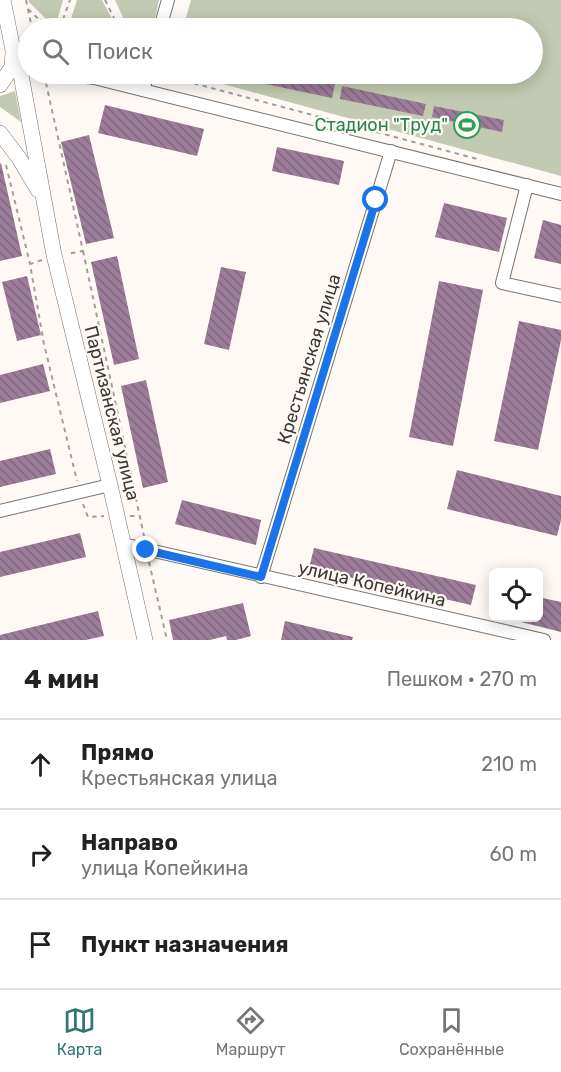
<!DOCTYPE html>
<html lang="ru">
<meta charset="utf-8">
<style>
:root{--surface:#fff;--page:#f6f6f6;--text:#222;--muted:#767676;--line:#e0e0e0;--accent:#2e7775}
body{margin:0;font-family:Rubik,sans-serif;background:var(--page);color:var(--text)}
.controls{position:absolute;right:18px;bottom:18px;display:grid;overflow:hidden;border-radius:9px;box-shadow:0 3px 15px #0003}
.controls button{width:54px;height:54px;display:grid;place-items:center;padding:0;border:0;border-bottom:2px solid var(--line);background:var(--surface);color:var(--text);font:30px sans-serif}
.stop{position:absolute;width:18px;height:18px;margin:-14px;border:4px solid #1a73e8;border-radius:50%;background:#fff}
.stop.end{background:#1a73e8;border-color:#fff;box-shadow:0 2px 6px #0008}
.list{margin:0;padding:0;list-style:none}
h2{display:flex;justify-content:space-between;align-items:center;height:78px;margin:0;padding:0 24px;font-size:26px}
h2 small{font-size:20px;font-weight:400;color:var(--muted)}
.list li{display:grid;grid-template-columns:39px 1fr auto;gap:18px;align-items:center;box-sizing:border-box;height:90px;padding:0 24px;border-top:2px solid var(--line)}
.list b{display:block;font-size:22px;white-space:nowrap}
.list p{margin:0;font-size:20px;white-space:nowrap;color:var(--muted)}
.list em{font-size:20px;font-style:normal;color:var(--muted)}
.icon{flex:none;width:33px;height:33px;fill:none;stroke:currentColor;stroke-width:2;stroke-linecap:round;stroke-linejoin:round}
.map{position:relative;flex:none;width:561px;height:640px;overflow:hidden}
.search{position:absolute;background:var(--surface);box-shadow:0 3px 15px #0003;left:18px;right:18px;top:18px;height:66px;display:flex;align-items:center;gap:15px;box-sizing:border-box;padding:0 21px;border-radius:33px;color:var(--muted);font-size:22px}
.sheet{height:348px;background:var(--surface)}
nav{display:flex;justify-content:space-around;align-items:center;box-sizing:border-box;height:84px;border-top:2px solid var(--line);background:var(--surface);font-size:16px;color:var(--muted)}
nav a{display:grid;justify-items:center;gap:3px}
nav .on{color:var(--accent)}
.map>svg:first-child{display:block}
.green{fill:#c2cbb1}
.building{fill:url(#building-back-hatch)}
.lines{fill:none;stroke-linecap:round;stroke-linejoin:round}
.minor-casing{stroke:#78736e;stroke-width:14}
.major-casing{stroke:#78736e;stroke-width:16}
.path{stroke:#a19e9a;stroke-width:2;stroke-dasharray:4.5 4.5;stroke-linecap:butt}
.minor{stroke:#fff;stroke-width:12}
.major{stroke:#fff;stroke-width:15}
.route{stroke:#1a73e8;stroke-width:8}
.labels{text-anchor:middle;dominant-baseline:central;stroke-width:4.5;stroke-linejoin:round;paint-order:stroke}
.leisure-label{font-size:18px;fill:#27864d;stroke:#fef9f5;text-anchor:end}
.street-label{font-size:18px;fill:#3a3835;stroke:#fef9f5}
</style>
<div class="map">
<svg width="561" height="640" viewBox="0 0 561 640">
<defs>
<pattern id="building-back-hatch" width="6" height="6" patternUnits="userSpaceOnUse" patternTransform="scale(1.5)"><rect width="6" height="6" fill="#9c7c98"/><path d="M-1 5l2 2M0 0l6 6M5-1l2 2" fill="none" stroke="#80677d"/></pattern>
</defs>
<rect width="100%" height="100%" fill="#fef9f5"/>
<g class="green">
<polygon points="29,0 63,0 55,28 28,1"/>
<polygon points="77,0 102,0 117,28 68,28"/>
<polygon points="115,0 159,0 153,28 128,28"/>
<polygon points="191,0 561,0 561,176 186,74 532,74 532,28 183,28"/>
<polygon points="15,91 21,122 0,107 0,96"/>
</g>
<g class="building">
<polygon points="263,74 284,74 335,84 332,98 261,83"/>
<polygon points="342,86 426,104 423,116 340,99"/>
<polygon points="105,105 204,129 197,156 98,133"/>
<polygon points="434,106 504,120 502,132 432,117"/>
<polygon points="89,135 114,238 86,244 61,142"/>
<polygon points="277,147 344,161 339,185 272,171"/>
<polygon points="1,163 22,256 0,261 0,164"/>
<polygon points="444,203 507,218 499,252 435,237"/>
<polygon points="543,220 561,225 561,264 534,258"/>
<polygon points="117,256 139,359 114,365 91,262"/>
<polygon points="221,267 246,272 229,350 204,344"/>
<polygon points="27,276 41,335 17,341 2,282"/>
<polygon points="439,281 483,290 453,446 409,437"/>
<polygon points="519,321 561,330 561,340 538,450 494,441"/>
<polygon points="43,364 50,391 0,403 0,375"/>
<polygon points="146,380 168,482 143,488 121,386"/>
<polygon points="50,449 56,474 0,487 0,461"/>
<polygon points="457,470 561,496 561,520 557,536 447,509"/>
<polygon points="182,500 261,520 256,545 175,524"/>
<polygon points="80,533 86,557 0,577 0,552"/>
<polygon points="314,548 476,585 471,605 309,568"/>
<polygon points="538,597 561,602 561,632 505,618 538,618"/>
<polygon points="243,603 251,636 236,640 227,640 226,636 210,640 173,640 169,620"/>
<polygon points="98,611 104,636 86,640 0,640 0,635"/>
<polygon points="285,621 353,637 352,640 281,640"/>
</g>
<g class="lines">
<defs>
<g id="minor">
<polyline points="160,28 168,0"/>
<polyline points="64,74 94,78 561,194"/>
<polyline points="143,90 148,74"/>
<polyline points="527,185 502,283 561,296"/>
<polyline points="0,511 110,485"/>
<polyline points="123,544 544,640"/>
<polyline points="261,577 391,151"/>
</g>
<g id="major">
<polyline points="3,0 14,55 21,75 54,255 110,485 145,640"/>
<polyline points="0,85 12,67 13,53"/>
<polyline points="0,133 19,158 38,190"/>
</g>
</defs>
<use href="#minor" class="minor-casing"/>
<use href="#major" class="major-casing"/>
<g class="path">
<polyline points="26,0 32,28"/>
<polyline points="105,0 119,28"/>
<polyline points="28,9 48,28"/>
<polyline points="60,28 70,0"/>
<polyline points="44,74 83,251 67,254"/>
<polyline points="159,74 481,160"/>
<polyline points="6,165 30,264"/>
<polyline points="83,251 144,536"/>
<polyline points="42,260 30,264 44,344 77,481"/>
<polyline points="83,504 88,517 104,516"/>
<polyline points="130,516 140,516"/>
<polyline points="149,562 167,640"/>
</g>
<use href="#minor" class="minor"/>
<use href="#major" class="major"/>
</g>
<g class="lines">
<polyline class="route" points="146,550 261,577 376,200"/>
</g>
<defs>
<symbol id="stadium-ring" viewBox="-11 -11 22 22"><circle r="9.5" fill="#fef9f5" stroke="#2e9e5b" stroke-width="1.5"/><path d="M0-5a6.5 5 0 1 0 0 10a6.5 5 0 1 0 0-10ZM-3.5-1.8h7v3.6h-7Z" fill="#2e9e5b"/></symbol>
</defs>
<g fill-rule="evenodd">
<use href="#stadium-ring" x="452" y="110" width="30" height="30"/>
</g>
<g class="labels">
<g class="leisure-label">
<text x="448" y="125">Стадион "Труд"</text>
</g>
<g class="street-label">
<text transform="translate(309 359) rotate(-73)">Крестьянская улица</text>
<text transform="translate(112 413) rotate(76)">Партизанская улица</text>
<text transform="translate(372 584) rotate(13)">улица Копейкина</text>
</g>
</g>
</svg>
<div class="controls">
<button><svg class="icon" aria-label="locate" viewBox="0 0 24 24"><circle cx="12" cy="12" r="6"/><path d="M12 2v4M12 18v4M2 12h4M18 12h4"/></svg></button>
</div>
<div class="stop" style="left:376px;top:200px"></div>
<div class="stop end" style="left:146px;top:550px"></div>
<div class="search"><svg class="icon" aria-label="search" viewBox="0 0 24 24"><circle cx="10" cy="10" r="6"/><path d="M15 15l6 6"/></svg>Поиск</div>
</div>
<section class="sheet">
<h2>4 мин<small>Пешком · 270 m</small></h2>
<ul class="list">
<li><svg class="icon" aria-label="ahead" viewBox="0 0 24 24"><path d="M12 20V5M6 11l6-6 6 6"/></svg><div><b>Прямо</b><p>Крестьянская улица</p></div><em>210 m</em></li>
<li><svg class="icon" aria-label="right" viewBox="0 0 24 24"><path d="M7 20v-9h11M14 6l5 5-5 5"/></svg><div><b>Направо</b><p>улица Копейкина</p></div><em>60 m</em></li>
<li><svg class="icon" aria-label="arrive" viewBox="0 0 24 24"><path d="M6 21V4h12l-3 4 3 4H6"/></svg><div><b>Пункт назначения</b></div></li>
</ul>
</section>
<nav>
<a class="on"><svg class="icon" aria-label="map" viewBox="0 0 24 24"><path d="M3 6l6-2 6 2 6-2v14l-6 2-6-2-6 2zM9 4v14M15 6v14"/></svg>Карта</a>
<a><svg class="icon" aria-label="directions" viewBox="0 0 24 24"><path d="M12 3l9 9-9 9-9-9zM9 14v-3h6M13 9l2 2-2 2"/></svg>Маршрут</a>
<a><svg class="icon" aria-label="saved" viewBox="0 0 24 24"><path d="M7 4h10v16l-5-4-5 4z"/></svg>Сохранённые</a>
</nav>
